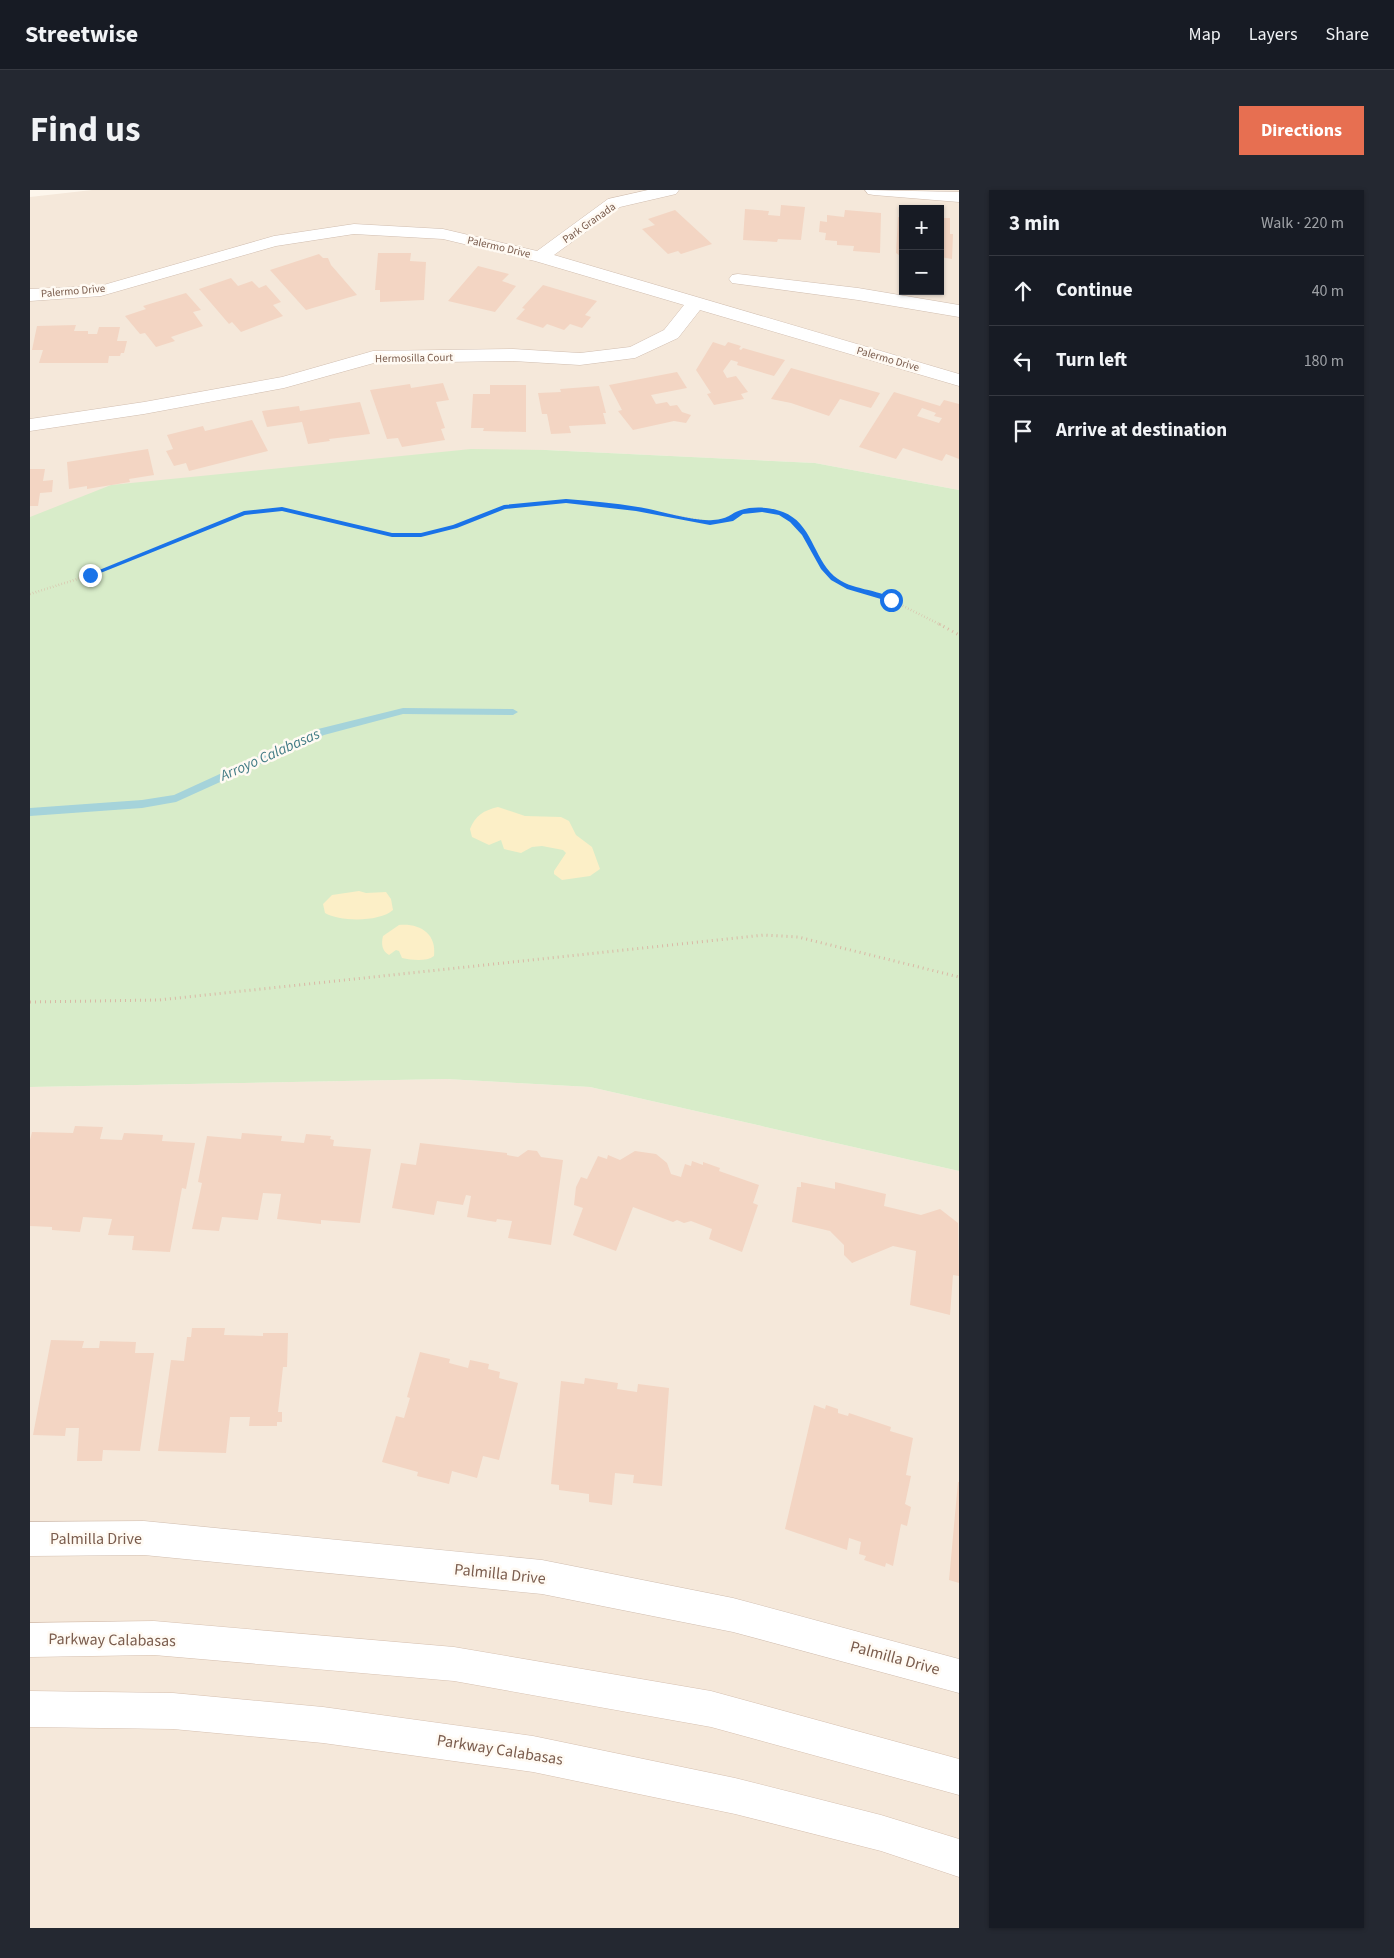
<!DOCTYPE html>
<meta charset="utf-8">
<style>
:root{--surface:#171b24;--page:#242831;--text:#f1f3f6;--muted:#9ea1a6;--line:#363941;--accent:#e76f51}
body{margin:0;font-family:"Source Sans 3",sans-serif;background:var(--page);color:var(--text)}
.controls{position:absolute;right:15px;top:15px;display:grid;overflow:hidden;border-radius:0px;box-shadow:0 1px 4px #0004}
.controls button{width:45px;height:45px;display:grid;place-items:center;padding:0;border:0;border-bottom:1px solid var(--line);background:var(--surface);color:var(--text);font:25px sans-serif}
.stop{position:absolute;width:15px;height:15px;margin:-11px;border:4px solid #1a73e8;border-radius:50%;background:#fff}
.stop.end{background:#1a73e8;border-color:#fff;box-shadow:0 1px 5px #0008}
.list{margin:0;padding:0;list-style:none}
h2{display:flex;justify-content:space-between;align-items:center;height:65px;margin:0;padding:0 20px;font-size:21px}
h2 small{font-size:16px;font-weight:400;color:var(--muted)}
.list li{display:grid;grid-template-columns:32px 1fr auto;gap:15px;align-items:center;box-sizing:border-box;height:70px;padding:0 20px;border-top:1px solid var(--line)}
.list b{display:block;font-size:19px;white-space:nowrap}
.list em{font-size:16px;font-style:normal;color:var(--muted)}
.icon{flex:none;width:28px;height:28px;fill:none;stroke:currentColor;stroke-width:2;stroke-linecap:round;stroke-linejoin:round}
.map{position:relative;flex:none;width:929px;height:1738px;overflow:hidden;border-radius:0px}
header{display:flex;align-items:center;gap:30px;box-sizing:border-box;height:70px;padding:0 25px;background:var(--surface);border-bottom:1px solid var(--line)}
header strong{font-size:24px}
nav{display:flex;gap:28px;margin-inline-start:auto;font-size:18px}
.intro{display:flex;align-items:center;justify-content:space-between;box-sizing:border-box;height:120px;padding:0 30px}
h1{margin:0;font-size:35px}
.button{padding:12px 22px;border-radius:0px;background:var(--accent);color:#fff;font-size:18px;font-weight:700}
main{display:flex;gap:30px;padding:0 30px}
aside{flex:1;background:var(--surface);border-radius:0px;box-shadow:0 1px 4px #0004}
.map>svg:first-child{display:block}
.residential{fill:#f5e8da;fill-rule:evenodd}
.green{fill:#d8ecc9}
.sand{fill:#fcefc7}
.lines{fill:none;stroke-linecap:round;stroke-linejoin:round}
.stream{fill:#a5d3da;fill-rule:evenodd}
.building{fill:#f3d5c3;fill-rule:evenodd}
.street-casing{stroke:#d1beb0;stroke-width:1}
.secondary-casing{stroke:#d6c0b0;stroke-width:1}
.path-far1{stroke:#d9b8a5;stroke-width:2.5;stroke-dasharray:0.5 2.5;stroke-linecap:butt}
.path{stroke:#d9b8a5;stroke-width:3;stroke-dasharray:1 4;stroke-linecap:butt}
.street{fill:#fff;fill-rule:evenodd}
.secondary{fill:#fff;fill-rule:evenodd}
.route{fill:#1a73e8}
.labels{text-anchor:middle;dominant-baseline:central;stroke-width:5;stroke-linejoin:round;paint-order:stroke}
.far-street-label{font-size:11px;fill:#7a5c4d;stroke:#fffaf3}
.water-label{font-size:15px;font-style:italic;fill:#437c86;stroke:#fffaf3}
.near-street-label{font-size:16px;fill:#7a5c4d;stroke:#fffaf3}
</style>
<header>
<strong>Streetwise</strong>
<nav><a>Map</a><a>Layers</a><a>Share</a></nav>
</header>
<div class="intro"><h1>Find us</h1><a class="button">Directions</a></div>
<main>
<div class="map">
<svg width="929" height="1738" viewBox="0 0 929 1738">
<rect width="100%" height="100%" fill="#fdf6ec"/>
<g class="residential">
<path d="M62 0H929V300L785 273 516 260 0 354V7ZM873 19H910V101H873Z"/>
<polygon points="416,889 560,897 929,981 929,1738 0,1738 0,897"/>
</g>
<polygon class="green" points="441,259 516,260 785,273 929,300 929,981 560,897 416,889 0,897 0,327 81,295"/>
<g class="sand">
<path d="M468 617 495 626 531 627 539 631 546 645 562 657 570 679 560 686 532 690 524 684V681L536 663 533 660 512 656 502 657 491 663 474 659 471 650 459 655 442 647 440 639C445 626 454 620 468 617Z"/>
<path d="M329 701 336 703 356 702 361 709 363 720C350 732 310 732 295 723L293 714 302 705Z"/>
<path d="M369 735C389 733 407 743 404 766 396 772 382 770 372 768L369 761 366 760 359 765C352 761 351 754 353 746Z"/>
</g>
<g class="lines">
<polygon class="stream" points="373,518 483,519 488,522 483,525 373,524 294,545 146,612 112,618 0,626 0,618 112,610 144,605 288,539"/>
</g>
<g class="building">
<polygon points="751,15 775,17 771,50 748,49 747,52 713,50 715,19 739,21 738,25 750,26"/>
<polygon points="645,20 682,54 651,64 648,61 638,64 612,39 625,35 618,29"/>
<polygon points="815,20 851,23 850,63 823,61 824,56 807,55 807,51 795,50 796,43 789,42 790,31 797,32 797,25 814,27"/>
<polygon points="868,27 873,28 873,68 866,63"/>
<polygon points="910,28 920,28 920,44 923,44 922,69 910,67"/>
<polygon points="348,63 381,63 380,71 396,72 394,110 350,112 350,100 345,100"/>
<polygon points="289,64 293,68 298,68 301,75 327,105 276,120 240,80"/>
<polygon points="448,76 479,84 472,91 486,96 465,122 418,111"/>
<polygon points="201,88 208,96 222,91 229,98 236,95 251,112 243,115 253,126 211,142 202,132 199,134 169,99"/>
<polygon points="513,95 567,111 555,125 561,127 552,138 540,134 534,140 517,134 513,138 486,129 495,119 492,118"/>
<polygon points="156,103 171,120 163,122 173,136 141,147 145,151 126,157 115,143 110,144 95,126 116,119 113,116"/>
<polygon points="46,135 44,141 58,141 58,144 67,144 69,137 90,137 87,151 97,151 94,163 91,163 90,166 79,166 78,173 9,173 13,160 2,160 7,136"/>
<polygon points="683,152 695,156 698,152 711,156 709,159 711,160 713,158 755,170 744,186 707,175 708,172 701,170 693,181 697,188 706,186 718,202 711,204 714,209 684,215 677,204 681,203 666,180"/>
<polygon points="761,178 850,203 841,218 810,209 799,226 761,213 741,209"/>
<polygon points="647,182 657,198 621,205 626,214 637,212 640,216 647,215 652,222 661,225 656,233 644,231 603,240 588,221 592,220 579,195"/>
<polygon points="413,193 419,210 406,212 415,238 411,239 415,250 372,257 368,248 357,249 340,200 380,194 381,198"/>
<polygon points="460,195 496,195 496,242 453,241 454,238 441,238 443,204 460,204"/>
<polygon points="569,196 576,223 573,223 576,234 539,236 541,243 521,244 517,224 512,224 508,203 531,202 530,199"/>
<path d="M864 202 910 216 914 210 929 214V269L916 264 912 271 873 258 866 269 829 257ZM892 218 906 223 904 226 912 228 909 233 887 226Z"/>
<polygon points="330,212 340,244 299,249 300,251 278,254 272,232 237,237 232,221 269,216 270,221"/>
<polygon points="222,230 238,261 159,281 156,273 144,276 136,261 143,259 137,245 173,236 175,241"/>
<polygon points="118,259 124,285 99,289 100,292 57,299 57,296 39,299 37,272"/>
<polygon points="0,279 15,279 13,291 23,290 22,302 10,303 8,316 0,316"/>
<polygon points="45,936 73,937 70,949 92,950 94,943 133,945 132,951 165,953 156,999 152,998 140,1062 102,1060 104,1046 78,1045 82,1029 53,1027 50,1042 22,1040 22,1037 0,1036 0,950 2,942 43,943"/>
<polygon points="212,943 252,946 251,951 274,953 276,944 301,946 300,949 304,950 303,956 341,959 330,1033 291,1030 291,1034 247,1029 251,1004 233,1003 228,1030 192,1027 189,1041 162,1039 172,993 168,992 177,946 211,949"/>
<polygon points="390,953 477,963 477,965 488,967 498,960 507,961 511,967 533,970 521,1055 478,1048 482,1031 467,1029 466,1032 437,1027 441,1006 436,1005 433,1015 407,1011 404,1025 362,1018 371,973 386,975"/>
<polygon points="605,961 626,964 637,973 641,984 651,987 655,974 661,976 662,971 673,975 673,972 690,978 689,981 729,995 723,1013 728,1015 712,1062 679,1049 682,1039 661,1031 654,1033 647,1030 643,1032 603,1017 586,1061 543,1045 553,1018 544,1015 546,997 551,987 557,989 568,966 577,969 578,965 590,970"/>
<polygon points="771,992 805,999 805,992 856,1004 854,1016 891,1025 910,1019 928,1033 929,1086 923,1085 920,1125 880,1115 886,1061 863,1056 822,1073 814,1065 814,1055 800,1041 762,1032 767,997 771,997"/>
<polygon points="162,1138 195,1138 194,1145 233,1146 233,1143 258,1143 257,1177 253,1177 248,1222 252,1222 252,1232 247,1232 247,1236 219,1236 220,1227 200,1227 196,1263 128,1261 141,1170 154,1171 157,1147 161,1147"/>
<polygon points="21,1150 54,1151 52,1158 69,1158 70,1151 106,1152 105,1163 124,1163 110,1261 73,1260 72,1271 47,1271 49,1238 36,1238 35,1246 3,1245"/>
<polygon points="390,1162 420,1169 419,1173 438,1178 440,1170 459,1174 458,1179 470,1182 469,1188 488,1193 469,1270 453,1266 447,1288 422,1281 419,1294 387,1286 388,1282 352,1272 366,1226 374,1228 380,1208 377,1207"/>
<polygon points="555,1188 588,1193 587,1199 607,1202 608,1194 639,1198 632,1296 603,1293 604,1285 585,1283 582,1315 559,1312 559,1304 529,1300 529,1295 521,1294 531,1191 554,1194"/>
<polygon points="784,1215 795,1219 796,1215 808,1219 808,1223 818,1226 819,1223 861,1237 860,1241 883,1248 876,1285 881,1286 875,1314 881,1317 877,1336 871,1334 863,1376 856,1373 855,1377 834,1370 836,1366 829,1364 831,1352 819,1348 817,1360 755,1339"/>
<polygon points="928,1292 929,1292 929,1393 919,1390"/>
</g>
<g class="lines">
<defs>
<g id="street">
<polygon points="618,0 649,0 646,4 590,17 524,65 929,184 929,196 670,120 648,148 605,168 550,175 483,171 344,173 254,198 114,224 0,241 0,229 114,212 252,187 343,161 483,159 550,163 600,157 634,140 654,115 505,71 413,49 324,44 246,56 71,106 0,111 0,99 70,96 244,46 324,34 413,39 507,61 578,9"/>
<polygon points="835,0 929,2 929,12 844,5 838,4"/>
<polygon points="708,84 828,98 929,115 929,127 828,110 702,93 699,89 702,85"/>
<polygon points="114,1331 512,1370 703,1408 929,1469 929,1503 703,1442 512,1404 114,1365 0,1366 0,1332"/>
</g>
<g id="secondary">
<polygon points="124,1431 424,1457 681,1501 929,1569 929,1605 681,1537 424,1491 124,1465 0,1467 0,1433"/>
<polygon points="0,1501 143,1503 293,1517 503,1546 705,1588 851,1625 929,1649 929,1687 851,1661 705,1624 503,1582 293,1553 143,1539 0,1537"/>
</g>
</defs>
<use href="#street" class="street-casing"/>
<use href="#secondary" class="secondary-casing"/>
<polyline class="path-far1" points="0,404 60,385 214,323 252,319 362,345 391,345 424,337 474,317 536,311 606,319 680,332 700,330 712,322 732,320 751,323 763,330 775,343 794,378 803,388 820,397 861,410 911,435"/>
<g class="path">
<polyline points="909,434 929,445"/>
<polyline points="0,812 129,810 734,745 768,747 929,787"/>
</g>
<use href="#street" class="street"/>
<use href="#secondary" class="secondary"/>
</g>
<path class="route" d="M536 309C560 311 584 313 608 317 628 320 664 332 683 330 699 329 699 324 711 320 723 316 741 317 753 322 782 333 783 367 804 386 821 401 848 398 864 410L861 412 817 399 801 390 791 379 772 345 760 332 749 325 732 322 713 324 703 331 680 335 606 321 536 313 475 319 427 338 391 347H362L252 321 215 325 63 386 57 385 214 321 252 317 362 343H391L423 335 474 315Z"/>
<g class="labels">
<g class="far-street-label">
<text transform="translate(559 33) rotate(-35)">Park Granada</text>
<text transform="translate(469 57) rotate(13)">Palermo Drive</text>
<text transform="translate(43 101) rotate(-5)">Palermo Drive</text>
<text transform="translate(384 168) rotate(-1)">Hermosilla Court</text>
<text transform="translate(858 169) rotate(16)">Palermo Drive</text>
</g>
<g class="water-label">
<text transform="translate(240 565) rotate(-24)">Arroyo Calabasas</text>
</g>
<g class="near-street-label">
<text x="66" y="1349">Palmilla Drive</text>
<text transform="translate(470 1384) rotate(6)">Palmilla Drive</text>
<text transform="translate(82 1450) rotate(1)">Parkway Calabasas</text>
<text transform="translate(865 1468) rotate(15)">Palmilla Drive</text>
<text transform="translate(470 1560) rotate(9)">Parkway Calabasas</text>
</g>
</g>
</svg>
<div class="controls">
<button>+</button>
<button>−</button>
</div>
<div class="stop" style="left:861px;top:410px"></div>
<div class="stop end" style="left:60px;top:385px"></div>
</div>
<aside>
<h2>3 min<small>Walk · 220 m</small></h2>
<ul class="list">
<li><svg class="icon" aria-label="ahead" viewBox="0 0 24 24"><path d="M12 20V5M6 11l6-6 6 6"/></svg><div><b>Continue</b></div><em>40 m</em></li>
<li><svg class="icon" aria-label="left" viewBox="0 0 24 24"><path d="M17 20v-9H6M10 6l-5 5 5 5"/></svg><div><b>Turn left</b></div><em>180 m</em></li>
<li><svg class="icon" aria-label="arrive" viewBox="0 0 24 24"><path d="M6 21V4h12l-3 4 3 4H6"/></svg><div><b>Arrive at destination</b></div></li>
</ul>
</aside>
</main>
